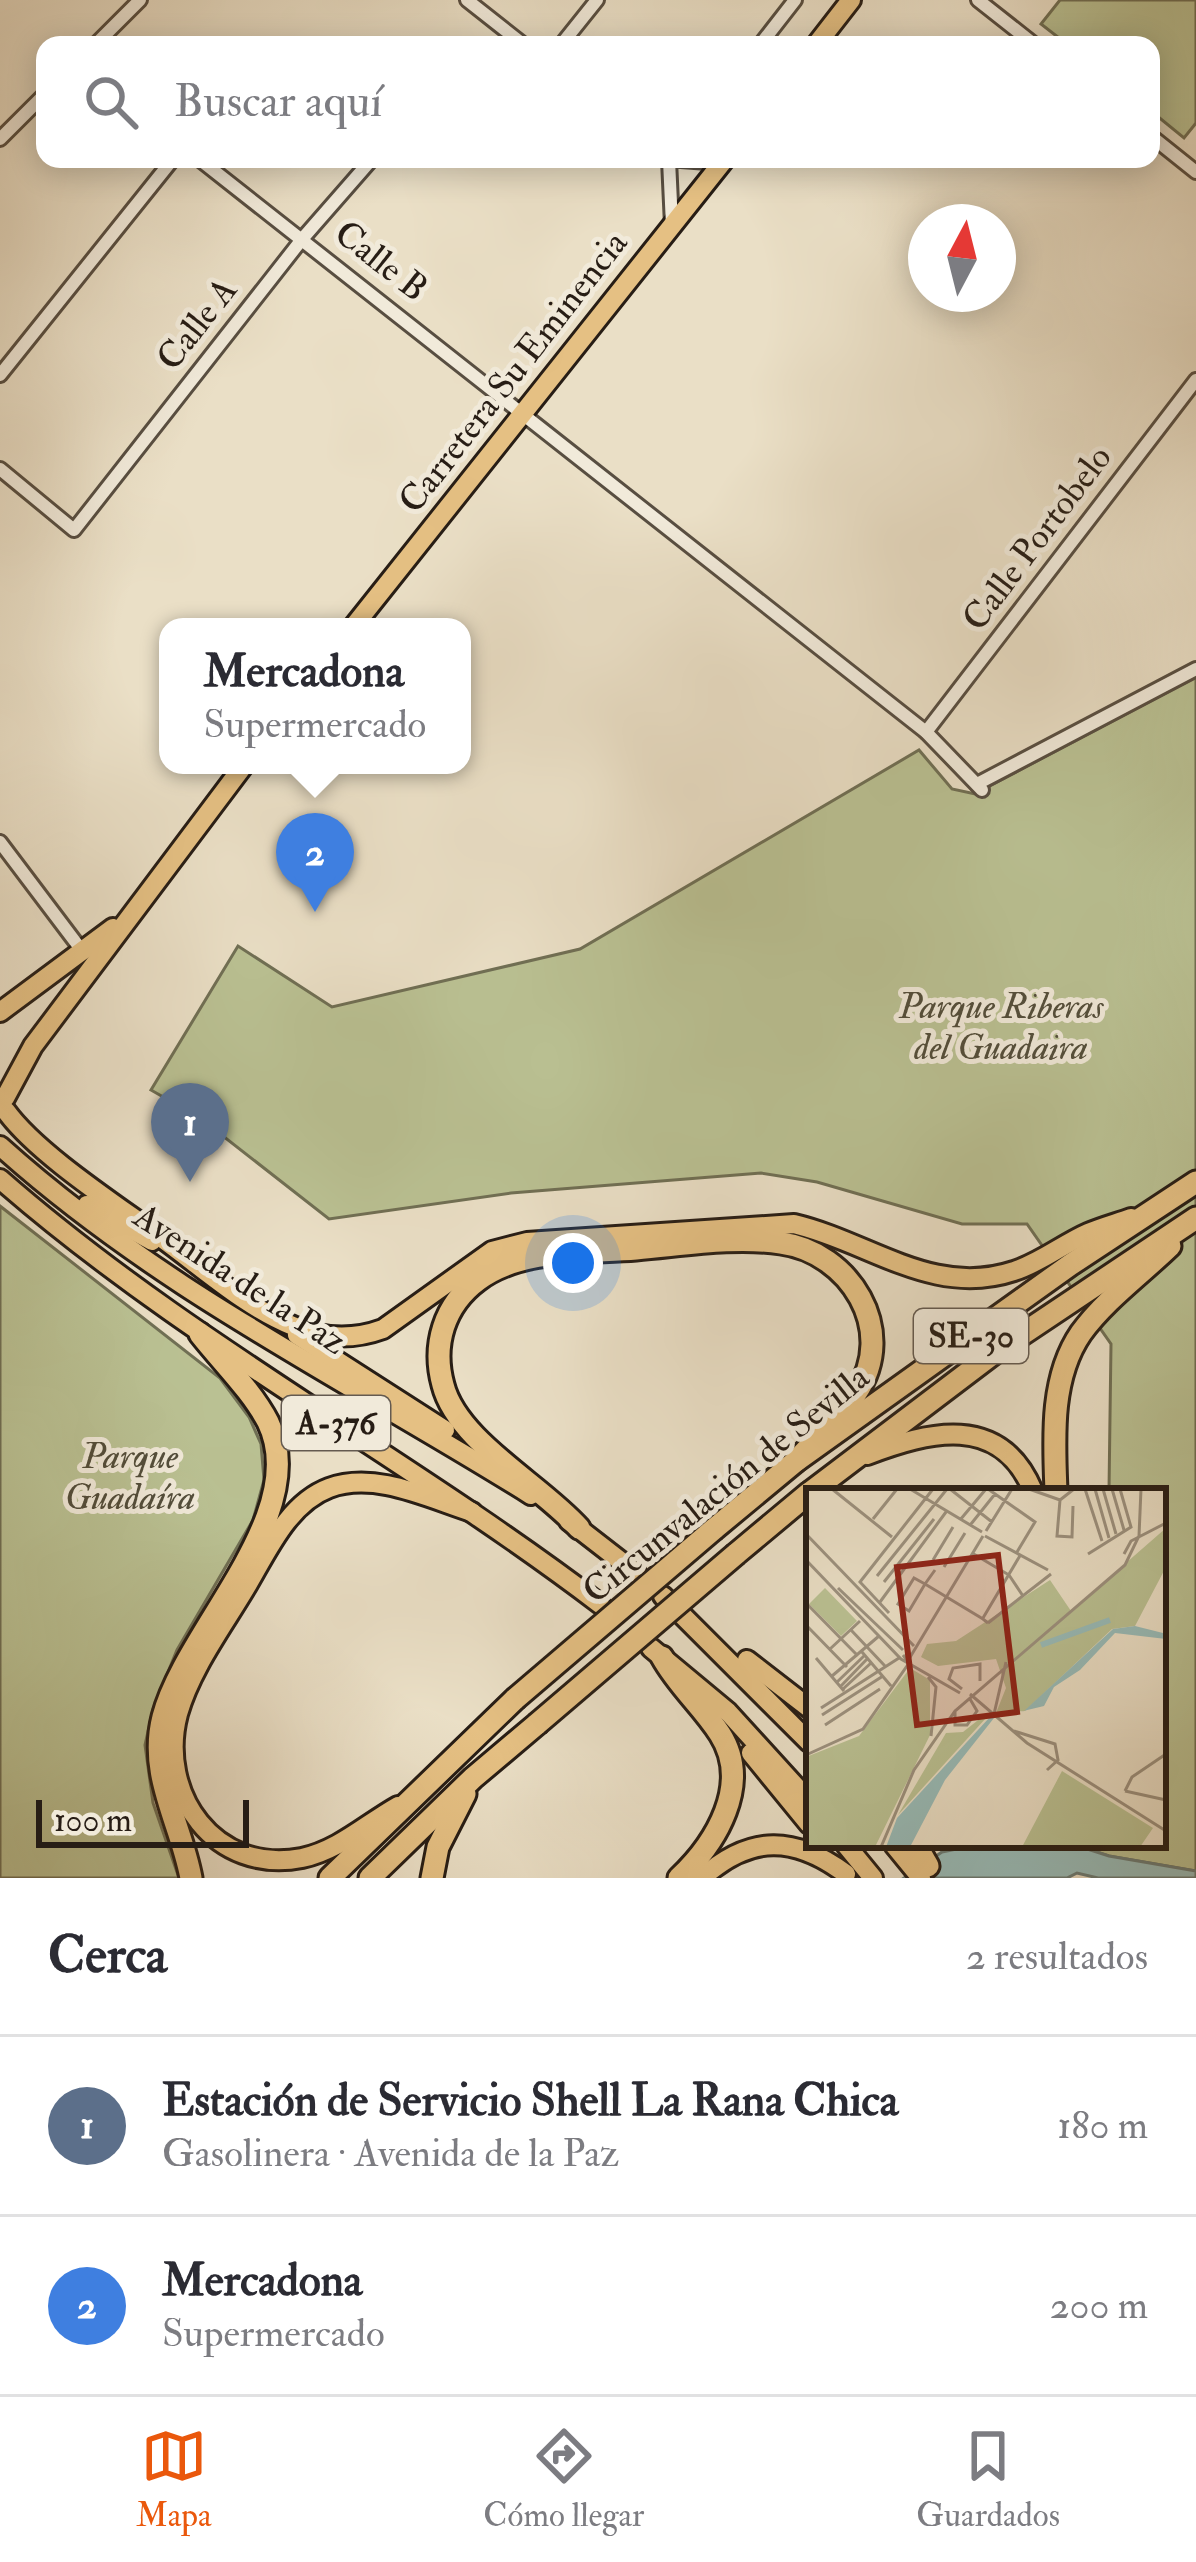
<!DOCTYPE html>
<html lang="es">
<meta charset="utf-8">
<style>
:root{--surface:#fff;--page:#f2f2f3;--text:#2b2b33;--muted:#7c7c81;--line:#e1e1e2;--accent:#ea580c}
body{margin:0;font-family:"IM FELL Double Pica",serif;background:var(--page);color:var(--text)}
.compass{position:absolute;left:908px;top:204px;width:108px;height:108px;border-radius:50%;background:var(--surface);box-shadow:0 6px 30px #0003;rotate:7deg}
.scale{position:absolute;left:36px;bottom:30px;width:213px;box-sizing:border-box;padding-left:12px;border:6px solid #271d15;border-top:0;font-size:33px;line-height:42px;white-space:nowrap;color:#271d15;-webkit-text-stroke:9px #f1eada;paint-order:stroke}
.you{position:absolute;left:573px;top:1263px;width:42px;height:42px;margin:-30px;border:9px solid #fff;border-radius:50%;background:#1a73e8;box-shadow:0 0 0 18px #1a73e833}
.badge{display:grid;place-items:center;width:78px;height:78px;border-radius:50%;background:var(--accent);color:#fff;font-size:39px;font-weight:700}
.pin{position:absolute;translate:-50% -99px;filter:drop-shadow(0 3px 6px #0008)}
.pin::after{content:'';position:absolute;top:63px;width:42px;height:36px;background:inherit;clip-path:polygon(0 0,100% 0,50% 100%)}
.popup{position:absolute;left:159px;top:618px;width:312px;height:156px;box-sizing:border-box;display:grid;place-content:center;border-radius:24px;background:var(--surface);filter:drop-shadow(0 3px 9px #0005);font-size:39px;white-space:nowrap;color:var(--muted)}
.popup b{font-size:45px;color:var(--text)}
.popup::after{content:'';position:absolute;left:50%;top:100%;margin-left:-24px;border:24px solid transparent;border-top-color:var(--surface)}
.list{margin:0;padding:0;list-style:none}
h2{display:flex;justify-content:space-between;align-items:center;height:156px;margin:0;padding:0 48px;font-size:51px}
h2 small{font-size:39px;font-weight:400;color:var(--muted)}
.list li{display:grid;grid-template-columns:78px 1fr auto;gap:36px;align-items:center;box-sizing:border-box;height:180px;padding:0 48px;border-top:3px solid var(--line)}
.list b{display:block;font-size:45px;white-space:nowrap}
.list p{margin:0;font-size:39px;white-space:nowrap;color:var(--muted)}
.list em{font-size:39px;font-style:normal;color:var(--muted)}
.icon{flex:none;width:66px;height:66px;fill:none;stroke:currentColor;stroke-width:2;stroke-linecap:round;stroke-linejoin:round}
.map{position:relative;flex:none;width:1196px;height:1878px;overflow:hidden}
.search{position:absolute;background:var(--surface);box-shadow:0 6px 30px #0003;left:36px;right:36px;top:36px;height:132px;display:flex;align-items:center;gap:30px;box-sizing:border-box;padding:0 42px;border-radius:24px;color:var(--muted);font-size:45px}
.sheet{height:516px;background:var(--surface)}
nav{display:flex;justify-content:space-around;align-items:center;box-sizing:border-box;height:168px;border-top:3px solid var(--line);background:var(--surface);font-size:33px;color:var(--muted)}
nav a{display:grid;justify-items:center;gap:6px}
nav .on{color:var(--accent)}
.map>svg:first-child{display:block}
.green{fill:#bac193;stroke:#706f54;stroke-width:3}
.water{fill:#98bcb9;stroke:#6b7c77;stroke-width:3}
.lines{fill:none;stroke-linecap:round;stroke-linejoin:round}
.street-casing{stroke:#584e41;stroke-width:18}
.primary-casing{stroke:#271d15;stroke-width:24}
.highway-casing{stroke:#271d15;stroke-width:27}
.street{stroke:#f1eada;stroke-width:12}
.primary{stroke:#e5c083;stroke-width:18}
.highway{stroke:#e5c083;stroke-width:21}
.highway-bridge-casing{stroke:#271d15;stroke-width:27;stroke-linecap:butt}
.highway-bridge{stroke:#e5c083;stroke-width:21}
.labels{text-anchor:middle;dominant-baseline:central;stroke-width:10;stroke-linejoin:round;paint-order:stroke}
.shield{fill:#f1eada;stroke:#645a50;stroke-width:3}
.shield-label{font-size:33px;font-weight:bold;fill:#271d15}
.street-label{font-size:36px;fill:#271d15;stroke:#f1eada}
.park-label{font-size:36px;font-style:italic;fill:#534e3b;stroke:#f1eada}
.inset-river{fill:none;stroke:#98bcb9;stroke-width:6}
.inset-road{fill:none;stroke:#9c917f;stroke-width:3}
.view{fill:#8f2418;fill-opacity:0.15;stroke:#8f2418;stroke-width:6}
.inset-edge{fill:none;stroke:#271d15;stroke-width:6}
</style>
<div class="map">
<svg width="1196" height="1878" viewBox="0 0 1196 1878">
<rect width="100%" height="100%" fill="#eadfc6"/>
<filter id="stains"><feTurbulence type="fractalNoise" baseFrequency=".00167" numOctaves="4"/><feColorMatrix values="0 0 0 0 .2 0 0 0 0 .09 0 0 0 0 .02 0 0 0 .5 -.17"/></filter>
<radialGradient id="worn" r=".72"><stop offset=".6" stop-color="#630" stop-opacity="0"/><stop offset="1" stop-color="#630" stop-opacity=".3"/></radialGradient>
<g class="green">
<polygon points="1060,0 1196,0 1196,123 1184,138 1151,111 1151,45 1068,45 1041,24"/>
<polygon points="1196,677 1196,1871 1109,1856 1075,1845 1163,1845 1163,1491 1109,1491 1111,1344 1027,1224 962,1224 817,1182 761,1173 511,1193 329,1219 200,1118 151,1090 238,946 332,1007 580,949 919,750 952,789 980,795 982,790"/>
<polygon points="0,1206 220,1378 249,1417 261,1444 264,1480 253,1520 177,1650 153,1709 145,1745 153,1803 179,1878 0,1878"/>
</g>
<polygon class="water" points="976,1845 1075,1845 1109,1856 1196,1871 1196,1878 1098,1878 1077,1873 1067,1878 904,1878 942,1852"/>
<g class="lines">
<defs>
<g id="street">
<polyline points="467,0 524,45"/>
<polyline points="978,0 1035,45"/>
<polyline points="95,45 140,0"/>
<polyline points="561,45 597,0"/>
<polyline points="760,45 795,0"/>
<polyline points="1151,136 1196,172"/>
<polyline points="0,139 45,94"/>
<polyline points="199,159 926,732 982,790"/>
<polyline points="667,159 722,163"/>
<polyline points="669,160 672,225"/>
<polyline points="0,375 173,159"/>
<polyline points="0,469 74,530 303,238 372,159"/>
<polyline points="926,732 1196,380"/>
<polyline points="977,784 1196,669"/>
<polyline points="0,842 83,952"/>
</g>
<g id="primary">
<polyline points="816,45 851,0"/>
<polyline points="353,627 725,159"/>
<polyline points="0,1012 113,928"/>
<polyline points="5,1098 33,1046 244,765"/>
<path d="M6 1111C37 1154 118 1206 163 1239 204 1269 246 1307 293 1326 323 1339 353 1340 383 1329L492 1251 527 1242 794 1224C870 1242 933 1298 1014 1271 1040 1263 1063 1244 1088 1233 1102 1227 1117 1223 1131 1218"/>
<path d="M0 1146C161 1291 349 1381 531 1495"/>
<path d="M0 1179C185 1341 404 1455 600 1604"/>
<polyline points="87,1205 152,1241"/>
<polyline points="297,1335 445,1430"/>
<path d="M867 1455C928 1432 1000 1412 1033 1491"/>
<polyline points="569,1521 636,1573"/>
<polyline points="663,1596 809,1742"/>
<polyline points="651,1648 728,1712 809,1801"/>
<polyline points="747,1660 809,1708"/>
<polyline points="751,1753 809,1824"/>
<path d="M398 1806C366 1824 339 1850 302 1858 215 1875 157 1794 178 1714 191 1668 224 1625 248 1584 268 1550 289 1503 329 1488 375 1471 428 1498 472 1512"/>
<polyline points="846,1845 873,1878"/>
<polyline points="894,1845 921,1878"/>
<path d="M702 1878C751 1834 795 1836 846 1874"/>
</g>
<g id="highway">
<polyline points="812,1491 994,1353 1196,1218"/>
<path d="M1056 1491C1054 1439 1050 1378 1081 1333 1105 1300 1141 1274 1170 1246"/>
<path d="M579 1528C541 1485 457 1441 443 1385 432 1345 444 1305 478 1280 521 1248 585 1253 636 1249 684 1245 734 1236 781 1243 849 1252 899 1330 856 1393 840 1417 816 1439 796 1461"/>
<polyline points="714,1529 796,1461 1070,1265 1196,1182"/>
<polyline points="736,1554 809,1493"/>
<path d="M662 1657C678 1686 702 1706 720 1734 752 1784 716 1843 679 1878"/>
<polyline points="916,1845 928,1866"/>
<path d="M191 1878C181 1823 148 1775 163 1717 185 1630 313 1514 268 1422 252 1391 222 1362 200 1334"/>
<polyline points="330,1878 515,1699"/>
<polyline points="370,1878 473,1778 537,1724"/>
<polyline points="432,1878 438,1847 465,1794"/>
</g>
</defs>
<use href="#street" class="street-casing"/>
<use href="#primary" class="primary-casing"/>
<use href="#highway" class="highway-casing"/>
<use href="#street" class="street"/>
<use href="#primary" class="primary"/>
<use href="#highway" class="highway"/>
<defs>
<g id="highway-bridge">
<polyline points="515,1699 714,1529"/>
<polyline points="537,1724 736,1554"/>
</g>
</defs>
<use href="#highway-bridge" class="highway-bridge-casing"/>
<use href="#highway-bridge" class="highway-bridge"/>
</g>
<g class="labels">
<g class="shield">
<rect x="914" y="1309" width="114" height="54" rx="9"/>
<rect x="282" y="1396" width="108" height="54" rx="9"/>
</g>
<g class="shield-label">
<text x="971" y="1336">SE-30</text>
<text x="336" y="1423">A-376</text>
</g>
<g class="street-label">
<text transform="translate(381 261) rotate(38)">Calle B</text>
<text transform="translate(197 324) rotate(-52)">Calle A</text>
<text transform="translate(513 372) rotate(-52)">Carretera Su Eminencia</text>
<text transform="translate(1037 538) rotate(-53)">Calle Portobelo</text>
<text transform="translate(240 1279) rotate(33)">Avenida de la Paz</text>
<text transform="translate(726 1484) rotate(-39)">Circunvalación de Sevilla</text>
</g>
<g class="park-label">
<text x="1001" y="1006">Parque Riberas<tspan x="1001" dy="41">del Guadaira</tspan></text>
<text x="130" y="1456">Parque<tspan x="130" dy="41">Guadaíra</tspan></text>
</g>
</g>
<g transform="translate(806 1488)">
<rect width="360" height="360" fill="#eadfc6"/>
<path d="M360 40V79L329 138 306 141 219 223 190 225 200 200 190 171 132 178 115 169 121 156 150 153 244 92 265 123ZM19 100 51 133 35 148 3 116ZM104 180 124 192V247L69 359H0V269L53 248ZM176 229 180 230 92 327 140 245 157 244ZM256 283 347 340 334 359H216Z" fill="#bac193"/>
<path d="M329 138 357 145 360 151 309 145 274 182 248 199 238 218 188 230 139 292 104 359H80L91 330 183 230 218 223 307 141Z" fill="#98bcb9"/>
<path class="inset-river" d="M235 157 304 132"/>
<path class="inset-road" d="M26 1 86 49M104 1 176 44M144 1 186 34M182 1 229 34 211 64M223 1 254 12 268 1M279 1 296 53M289 1 303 50M297 1 310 46M306 1 318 42M254 12 251 48 266 49 267 18M67 31 91 1M154 32 180 1M165 36 189 6M180 43 206 1M0 46 108 158M179 48 242 82M166 65 203 87 217 108M282 66 325 39 314 1M318 66 325 53 360 35M0 72 95 171 154 205M127 72 147 39M138 79 159 45M129 82 119 96 103 123 92 116 108 90 119 96 177 131 182 135M71 88 141 1M78 94 128 31M32 100 97 162M74 114 140 24M0 115 52 168M83 125 54 94 127 1M177 130 215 66M182 135 245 86M0 137 41 179M45 142 79 178M24 161 54 133M56 164 85 198M10 170 38 203M103 171 177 48M26 188 73 148M122 189 130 199 125 248M30 195 59 167M34 199 62 170M37 201 65 175M156 201 143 191 147 180 174 176V193M164 206 221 255 360 343M15 220 93 170M149 224V237H161L171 223 164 211M188 226 200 174M16 227 77 188M19 237 74 201M208 243 249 256 252 272 241 282M0 267 57 241 103 175 97 167M319 303 326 289 360 266M319 303 360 312M75 359 108 282 149 223 319 77 333 48 335 1"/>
<path class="view" d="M192 67 211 224 111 237 91 79Z"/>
<rect width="360" height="360" class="inset-edge"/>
</g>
<rect width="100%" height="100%" filter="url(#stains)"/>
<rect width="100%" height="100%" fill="url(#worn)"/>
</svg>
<svg class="compass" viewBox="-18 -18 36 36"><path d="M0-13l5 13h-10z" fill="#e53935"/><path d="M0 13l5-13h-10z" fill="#7c7c81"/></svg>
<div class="scale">100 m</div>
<div class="you"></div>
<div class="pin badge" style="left:190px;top:1182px;background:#5c6f8a">1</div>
<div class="pin badge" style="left:315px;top:912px;background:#3f7fe0">2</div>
<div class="popup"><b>Mercadona</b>Supermercado</div>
<div class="search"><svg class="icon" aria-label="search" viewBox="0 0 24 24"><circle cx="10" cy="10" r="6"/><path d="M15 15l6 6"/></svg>Buscar aquí</div>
</div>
<section class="sheet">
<h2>Cerca<small>2 resultados</small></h2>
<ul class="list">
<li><span class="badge" style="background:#5c6f8a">1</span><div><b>Estación de Servicio Shell La Rana Chica</b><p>Gasolinera · Avenida de la Paz</p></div><em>180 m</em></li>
<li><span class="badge" style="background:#3f7fe0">2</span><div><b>Mercadona</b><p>Supermercado</p></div><em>200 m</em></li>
</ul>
</section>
<nav>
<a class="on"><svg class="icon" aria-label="map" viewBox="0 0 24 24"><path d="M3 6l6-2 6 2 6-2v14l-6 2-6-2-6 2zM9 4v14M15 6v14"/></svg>Mapa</a>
<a><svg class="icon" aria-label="directions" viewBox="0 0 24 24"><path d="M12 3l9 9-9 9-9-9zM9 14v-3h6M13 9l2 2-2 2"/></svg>Cómo llegar</a>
<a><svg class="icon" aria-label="saved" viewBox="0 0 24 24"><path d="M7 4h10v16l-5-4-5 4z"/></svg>Guardados</a>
</nav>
